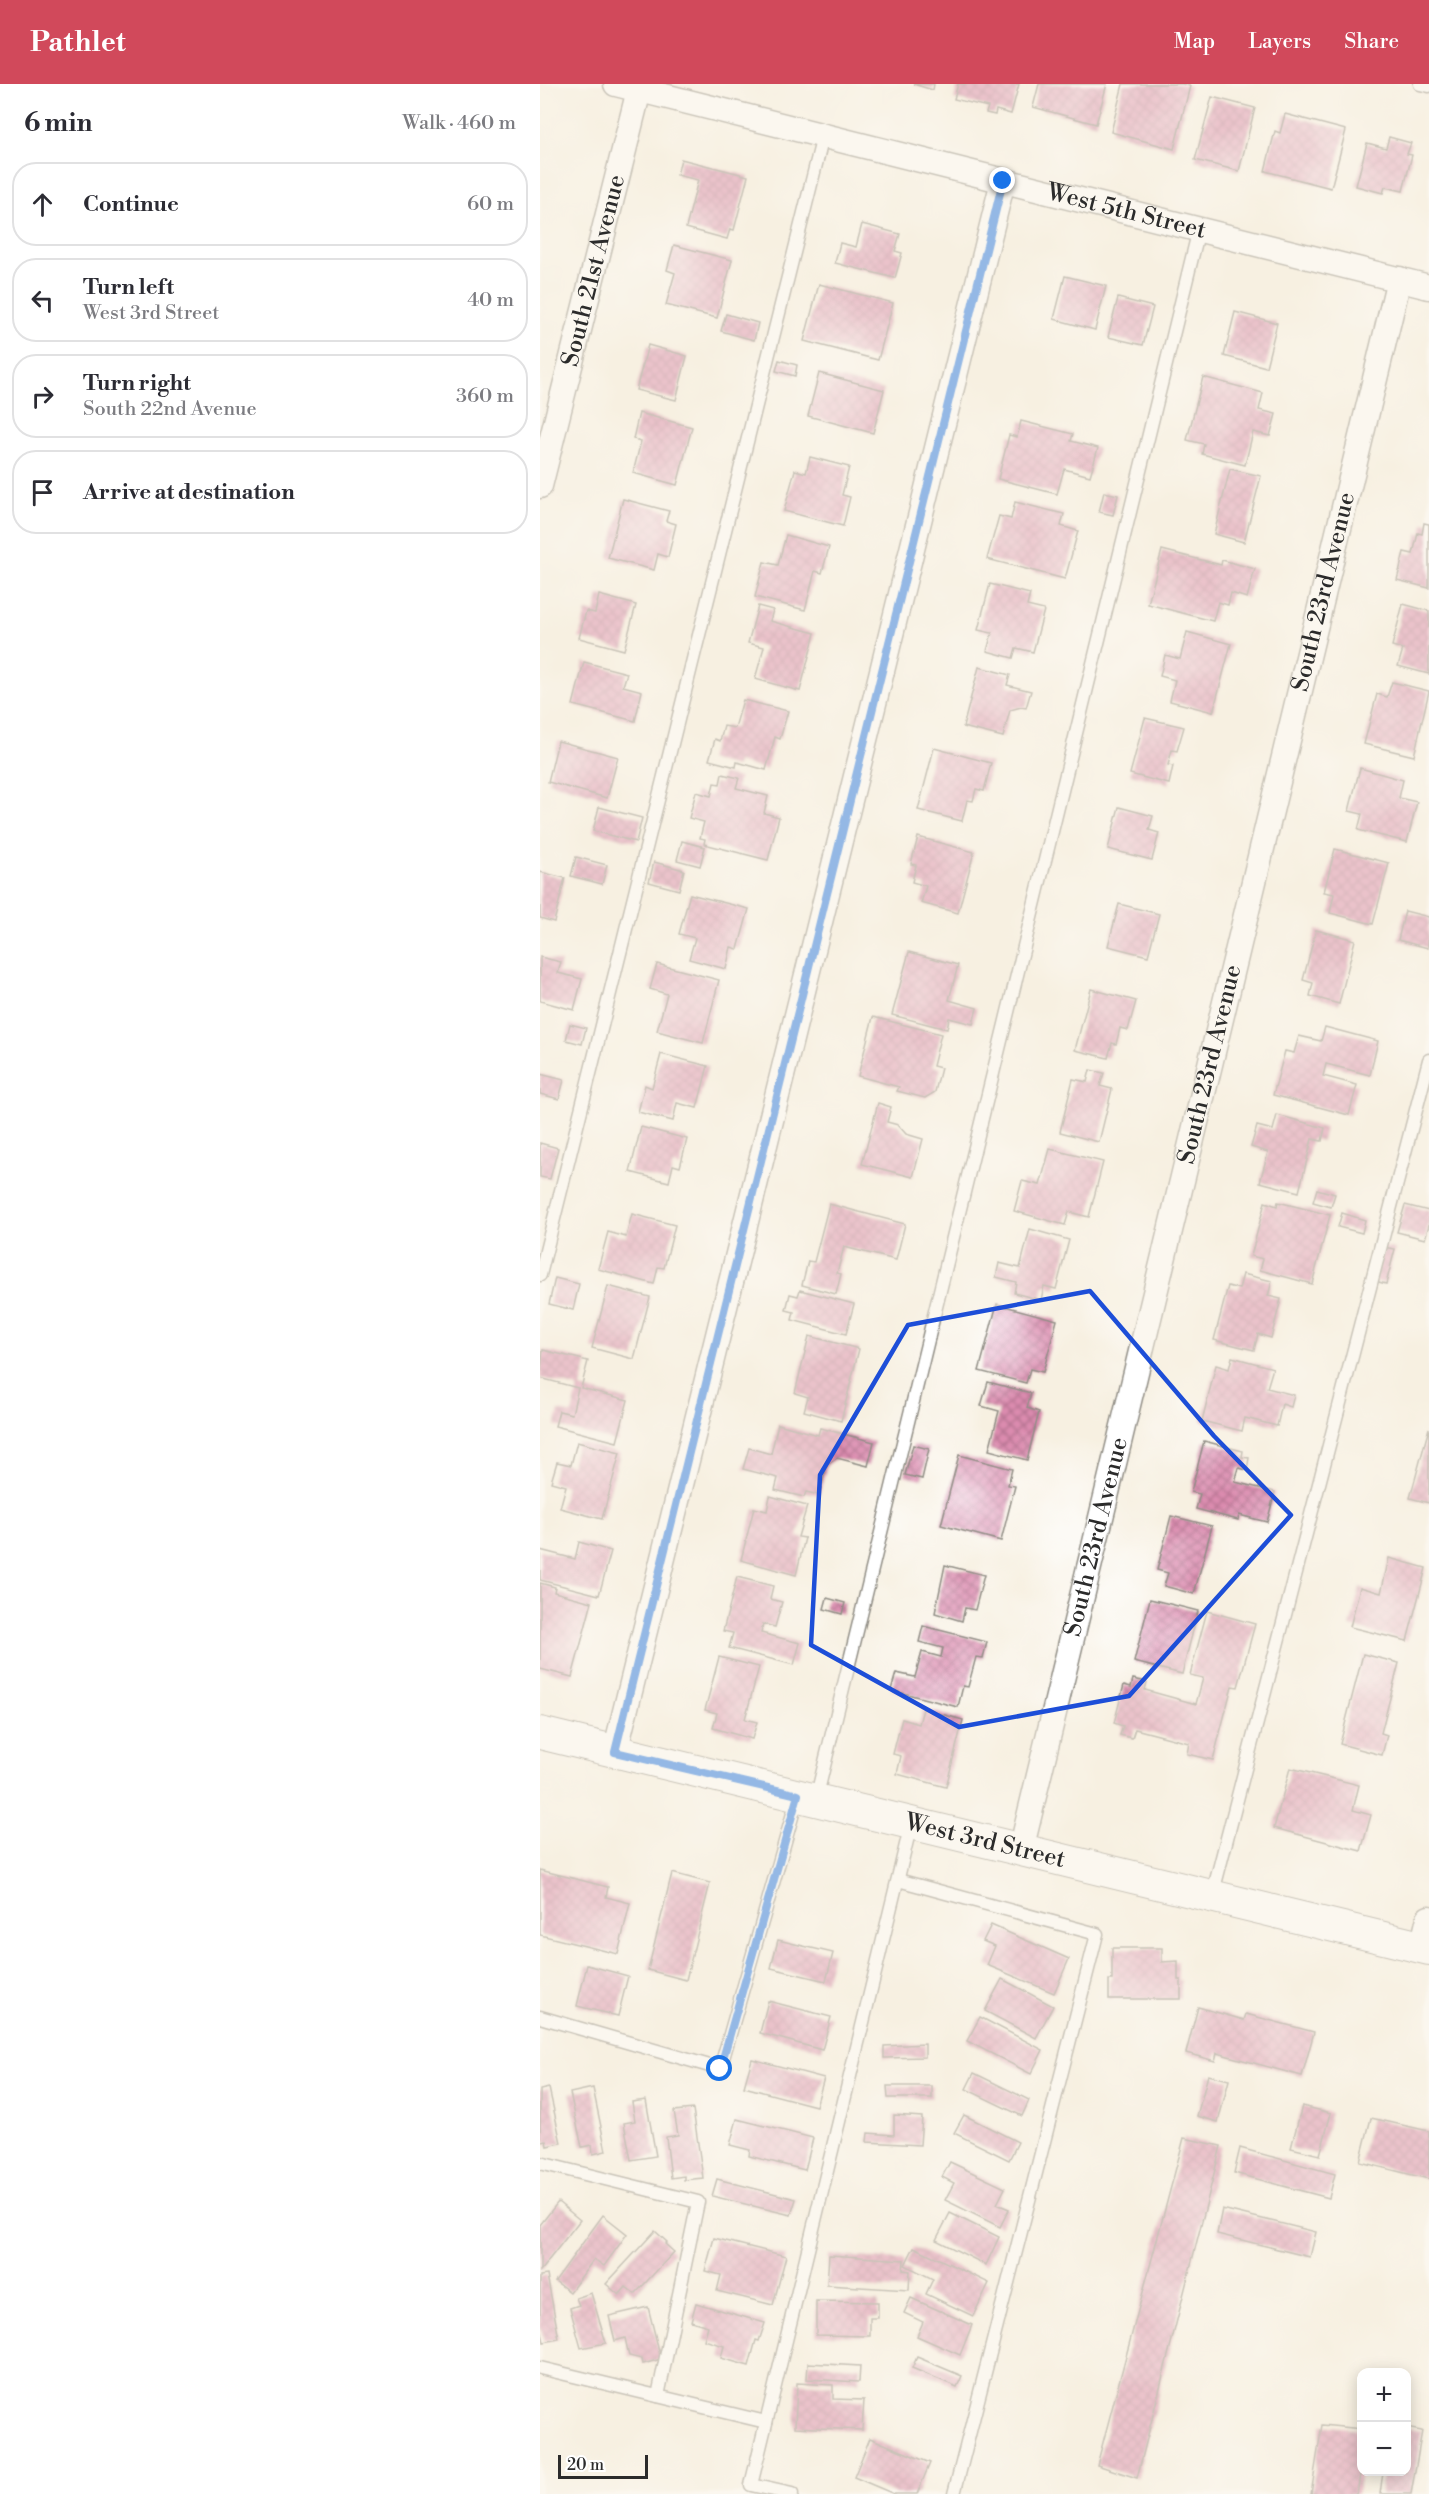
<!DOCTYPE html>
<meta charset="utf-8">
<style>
:root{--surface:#fff;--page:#f7f7f7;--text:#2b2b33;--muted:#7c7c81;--line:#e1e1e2;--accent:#d1495b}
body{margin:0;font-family:"Libre Bodoni",serif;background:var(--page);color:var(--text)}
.controls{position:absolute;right:18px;bottom:18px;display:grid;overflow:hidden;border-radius:12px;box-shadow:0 3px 15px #0003}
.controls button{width:54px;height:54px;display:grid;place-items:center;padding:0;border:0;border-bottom:2px solid var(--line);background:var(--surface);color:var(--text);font:30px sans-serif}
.scale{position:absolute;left:18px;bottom:15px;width:90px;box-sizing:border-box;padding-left:6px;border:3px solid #2b2b2b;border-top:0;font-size:16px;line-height:21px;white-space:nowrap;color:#2b2b2b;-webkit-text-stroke:4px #fff;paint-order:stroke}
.stop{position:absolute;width:18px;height:18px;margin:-14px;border:4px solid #1a73e8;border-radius:50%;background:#fff}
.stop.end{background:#1a73e8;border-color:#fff;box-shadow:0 2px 6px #0008}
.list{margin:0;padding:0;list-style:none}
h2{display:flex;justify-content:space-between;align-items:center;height:78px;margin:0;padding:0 24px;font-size:26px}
h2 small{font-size:20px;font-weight:400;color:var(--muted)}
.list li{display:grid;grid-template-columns:39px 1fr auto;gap:18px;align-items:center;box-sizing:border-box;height:84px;margin:0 12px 12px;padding:0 12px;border:2px solid var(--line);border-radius:24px}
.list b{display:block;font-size:22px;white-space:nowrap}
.list p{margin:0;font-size:20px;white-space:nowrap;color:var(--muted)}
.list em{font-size:20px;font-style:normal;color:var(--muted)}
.icon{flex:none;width:33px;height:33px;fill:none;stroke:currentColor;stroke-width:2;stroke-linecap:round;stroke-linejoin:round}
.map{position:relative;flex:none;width:889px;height:2410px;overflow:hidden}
header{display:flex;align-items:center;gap:36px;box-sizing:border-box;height:84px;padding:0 30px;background:var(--accent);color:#fff}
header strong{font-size:28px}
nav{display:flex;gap:33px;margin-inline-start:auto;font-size:21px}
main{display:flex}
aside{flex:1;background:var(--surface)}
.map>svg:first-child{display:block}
.building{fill:url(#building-cross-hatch)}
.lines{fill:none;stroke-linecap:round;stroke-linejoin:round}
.service-casing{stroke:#918e86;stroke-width:15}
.minor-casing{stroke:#918e86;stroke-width:27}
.tertiary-casing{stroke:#918e86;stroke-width:34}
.service{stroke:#fff;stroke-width:12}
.minor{stroke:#fff;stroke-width:24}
.tertiary{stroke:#fff;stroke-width:32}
.route{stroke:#1a73e8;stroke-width:8}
.marked{fill:none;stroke:#1d4ed8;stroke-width:4.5;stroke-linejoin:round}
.labels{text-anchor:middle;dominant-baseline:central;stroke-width:4.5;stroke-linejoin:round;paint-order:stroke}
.street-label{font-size:24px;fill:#2b2b2b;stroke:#fff}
</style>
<header>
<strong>Pathlet</strong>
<nav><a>Map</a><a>Layers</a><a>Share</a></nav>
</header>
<main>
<aside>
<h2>6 min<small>Walk · 460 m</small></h2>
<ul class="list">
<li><svg class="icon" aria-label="ahead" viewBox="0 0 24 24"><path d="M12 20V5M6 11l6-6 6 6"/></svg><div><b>Continue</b></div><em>60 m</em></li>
<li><svg class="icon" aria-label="left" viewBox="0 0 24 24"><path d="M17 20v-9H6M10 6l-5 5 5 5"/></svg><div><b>Turn left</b><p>West 3rd Street</p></div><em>40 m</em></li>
<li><svg class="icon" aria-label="right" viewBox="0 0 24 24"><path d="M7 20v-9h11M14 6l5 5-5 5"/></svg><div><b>Turn right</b><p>South 22nd Avenue</p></div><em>360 m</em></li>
<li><svg class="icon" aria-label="arrive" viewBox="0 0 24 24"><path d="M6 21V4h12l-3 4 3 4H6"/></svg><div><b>Arrive at destination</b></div></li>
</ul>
</aside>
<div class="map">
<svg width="889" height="2410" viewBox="0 0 889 2410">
<defs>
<pattern id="building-cross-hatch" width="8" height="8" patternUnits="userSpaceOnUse" patternTransform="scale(1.5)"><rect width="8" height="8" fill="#db8baf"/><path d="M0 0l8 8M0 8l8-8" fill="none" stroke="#b2728f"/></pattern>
</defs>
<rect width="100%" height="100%" fill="#fff"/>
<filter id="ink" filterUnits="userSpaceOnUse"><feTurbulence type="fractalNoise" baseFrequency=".0167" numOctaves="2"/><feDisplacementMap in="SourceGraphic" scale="12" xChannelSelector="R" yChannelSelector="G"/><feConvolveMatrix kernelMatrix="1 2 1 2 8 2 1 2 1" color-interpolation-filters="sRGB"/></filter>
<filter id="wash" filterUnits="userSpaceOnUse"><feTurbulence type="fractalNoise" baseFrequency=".008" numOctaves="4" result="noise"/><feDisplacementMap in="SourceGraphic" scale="24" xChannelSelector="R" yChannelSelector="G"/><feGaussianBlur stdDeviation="1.35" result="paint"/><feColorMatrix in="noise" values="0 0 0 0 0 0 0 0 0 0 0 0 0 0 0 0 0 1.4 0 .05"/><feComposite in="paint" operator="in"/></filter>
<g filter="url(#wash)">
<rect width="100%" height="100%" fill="#f7f0e1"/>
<g id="blocks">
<g class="building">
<polygon points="373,0 394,0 393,6"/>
<polygon points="418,0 479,0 471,30 456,26 455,31 446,29 448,23 414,15"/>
<polygon points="499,0 567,0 556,40 493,23"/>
<polygon points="583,0 642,0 650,2 634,65 571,48"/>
<polygon points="672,13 715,24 699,87 655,76"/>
<polygon points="745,30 806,46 791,104 725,87 735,47 740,49"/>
<polygon points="849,53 871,59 867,70 872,71 863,107 845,103 843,109 816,102 827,59 846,64"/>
<polygon points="141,75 208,92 194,146 190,145 187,155 146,144 158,96 137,91"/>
<polygon points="322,140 360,150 355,167 362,169 355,194 295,179 300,159 316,163"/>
<polygon points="134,161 192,176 177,234 126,221 135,189 127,186"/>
<polygon points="525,192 566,202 555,246 514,235"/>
<polygon points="279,200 353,219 338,276 264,257"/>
<polygon points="578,214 613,223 603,261 568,253"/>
<polygon points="695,228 737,239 726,283 684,272"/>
<polygon points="186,230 218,239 214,256 181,247"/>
<polygon points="108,261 147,272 136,316 96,306"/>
<polygon points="239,276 257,281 255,292 236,287"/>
<polygon points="279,289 344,306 333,349 268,332"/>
<polygon points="663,293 723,309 719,326 736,330 730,352 713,348 705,381 662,370 664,360 647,356"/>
<polygon points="99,329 152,343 137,401 93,389 101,357 93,355"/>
<polygon points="481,337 533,350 531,357 558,364 550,392 524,385 517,410 458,395 469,351 477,353"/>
<polygon points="270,373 309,383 302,411 310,413 303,442 244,427 255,386 266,389"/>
<polygon points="690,385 721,392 704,458 674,450"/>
<polygon points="564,408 578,411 573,431 559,428"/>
<polygon points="83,415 129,427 126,437 136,440 128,473 118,470 114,486 68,474"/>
<polygon points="475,418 524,430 521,442 538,447 525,495 447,475 459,432 471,435"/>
<polygon points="884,439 889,440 889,504 857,496 864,468 873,470 878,449 882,450"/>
<polygon points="246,451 289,463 282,489 275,487 265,526 215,513 224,478 238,481"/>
<polygon points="622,466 681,481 682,476 715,485 707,514 691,509 688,521 678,518 673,537 608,520"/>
<polygon points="450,500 490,510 487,522 504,526 493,568 476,564 473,574 447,567 452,549 438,546"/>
<polygon points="59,511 96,521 84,566 39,554 46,527 55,529"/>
<polygon points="863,520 889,527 889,590 858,582 863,565 852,562"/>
<polygon points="218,522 233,526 230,537 275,549 260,607 215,595 224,563 208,559"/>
<polygon points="647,548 691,560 673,628 630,617 635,596 620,592 625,571 640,575"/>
<polygon points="44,578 87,589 83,602 102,607 95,637 33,621"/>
<polygon points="439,583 470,591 467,601 491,607 486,624 481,623 470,626 463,653 423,643"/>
<polygon points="852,598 889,607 874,672 824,660 837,610 847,613"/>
<polygon points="203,616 248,627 240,655 235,653 226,686 197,678 196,683 169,676 175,655 180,657 184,642 195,644"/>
<polygon points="605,634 644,643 637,667 632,666 628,681 633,682 629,700 590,690"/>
<polygon points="18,657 78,673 67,714 8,698"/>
<polygon points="394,664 451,679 444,707 436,705 433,717 427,716 422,737 378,726"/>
<polygon points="820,684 863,696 859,714 877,718 867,758 818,746 822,730 809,727"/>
<polygon points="182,690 199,694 196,704 228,712 224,729 239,733 228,776 164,760 165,755 160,754 164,738 149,734 156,708 171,712 174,699 180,700"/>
<polygon points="59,723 102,734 96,758 53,747"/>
<polygon points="579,723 613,732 609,746 619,749 612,776 568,765"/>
<polygon points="378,753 434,768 418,829 381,819 386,802 372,798 376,781 371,780"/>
<polygon points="142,757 165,763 160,782 137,776"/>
<polygon points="795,765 849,779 833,840 790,829 794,810 784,808"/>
<polygon points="36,773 67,781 62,800 31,792"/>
<polygon points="114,778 144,786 139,806 109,798"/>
<polygon points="0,788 25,794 14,838 0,834"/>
<polygon points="150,810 209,825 198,865 191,863 186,885 149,875 155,854 139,850"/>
<polygon points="579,820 619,830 608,872 568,862"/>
<polygon points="865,827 889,833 888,864 858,856"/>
<polygon points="776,846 815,856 799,920 770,912 773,899 763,896"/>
<polygon points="369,868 418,881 409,916 437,924 433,940 409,934 407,945 352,931"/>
<polygon points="0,873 21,878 18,889 42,895 34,926 0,917"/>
<polygon points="117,880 179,896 163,959 117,947 127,910 110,905"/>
<polygon points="551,905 596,917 588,946 580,944 576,960 572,959 568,974 535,966"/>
<polygon points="333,933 401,950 393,982 401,984 395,1008 385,1014 357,1007 359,1003 318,992"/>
<polygon points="30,940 46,944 42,960 26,956"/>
<polygon points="785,943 838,957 830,991 786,980 783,992 817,1001 809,1031 733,1011 745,967 754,969 759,952 781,957"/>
<polygon points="121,970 168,982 157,1024 137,1019 133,1037 98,1028 105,1001 112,1004"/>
<polygon points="550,986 564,989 560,1002 572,1005 559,1058 520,1048 533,995 547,998"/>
<polygon points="0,990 24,996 19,1015 0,1010"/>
<polygon points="338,1019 351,1023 347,1038 358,1041 366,1050 383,1055 373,1093 322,1080"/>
<polygon points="737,1031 785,1044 782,1057 772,1055 759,1108 720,1098 728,1068 711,1063 717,1042 733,1046"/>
<polygon points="101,1043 147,1055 140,1083 133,1081 129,1098 90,1088"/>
<polygon points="0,1059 18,1064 10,1095 0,1093"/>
<polygon points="510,1065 563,1078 549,1133 529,1128 525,1141 474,1127 482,1097 500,1101"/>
<polygon points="777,1105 795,1110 791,1123 773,1118"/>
<polygon points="725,1118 737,1122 738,1118 790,1131 772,1200 720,1186 723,1175 711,1172"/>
<polygon points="289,1120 365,1140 356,1176 304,1163 297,1189 301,1190 296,1210 262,1201 268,1177 274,1178"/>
<polygon points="865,1121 889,1127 889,1141 885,1155 857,1148"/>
<polygon points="802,1129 825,1136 822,1149 798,1143"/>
<polygon points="92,1130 135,1141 124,1184 118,1183 114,1200 58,1185 68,1148 86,1153"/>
<polygon points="490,1145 529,1156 516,1205 504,1202 501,1216 474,1209 476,1198 456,1193 459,1179 480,1184"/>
<polygon points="843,1163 855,1165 846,1200 835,1197"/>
<polygon points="703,1190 732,1197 728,1212 741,1215 731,1254 718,1250 714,1266 674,1256 688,1202 699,1205"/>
<polygon points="15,1194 39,1200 33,1226 9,1220"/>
<polygon points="68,1202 110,1213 94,1275 52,1264"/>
<polygon points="260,1206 314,1220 306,1250 252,1236 254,1228 246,1226 250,1210 258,1212"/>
<polygon points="457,1220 517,1236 503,1288 490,1285 486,1299 439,1287"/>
<polygon points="269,1252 319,1265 301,1337 264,1327 268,1313 255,1309"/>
<polygon points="3,1266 48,1277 41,1304 88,1316 77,1358 15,1342 19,1327 32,1330 38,1304 0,1294"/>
<polygon points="692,1273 733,1284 727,1304 754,1311 751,1323 742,1320 737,1342 705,1334 702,1347 662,1337 676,1281 689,1285"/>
<polygon points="448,1298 491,1309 487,1324 499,1328 487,1376 449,1366 459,1327 441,1322"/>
<polygon points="238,1340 278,1351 280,1344 334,1358 328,1382 297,1374 287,1381 279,1411 266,1408 264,1413 235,1406 238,1394 203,1385 209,1364 231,1370"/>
<polygon points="889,1344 889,1419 870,1414"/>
<polygon points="664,1357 703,1367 702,1373 709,1374 707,1386 699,1384 695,1398 735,1408 727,1438 699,1431 698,1436 656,1425 660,1410 651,1408"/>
<polygon points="37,1358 80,1369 62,1435 20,1424 26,1402 11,1398 17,1378 31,1381"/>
<polygon points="373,1361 389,1365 382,1395 365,1391"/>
<polygon points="419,1371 472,1385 468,1401 475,1402 461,1457 401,1441"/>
<polygon points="230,1412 267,1422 258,1453 265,1454 256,1491 201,1476 214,1424 227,1427"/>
<polygon points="631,1432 672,1442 654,1510 624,1502 628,1489 617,1486"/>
<polygon points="39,1458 71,1467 59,1511 0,1496 0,1466 35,1475"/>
<polygon points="849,1474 886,1484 867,1557 810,1543 820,1503 841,1509"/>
<polygon points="405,1481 444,1491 435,1526 425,1524 422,1537 395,1529"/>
<polygon points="197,1493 233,1502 230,1515 242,1518 235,1543 223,1540 221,1549 260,1559 254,1581 189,1564 193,1549 183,1547"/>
<polygon points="0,1499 15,1503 14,1508 52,1518 32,1593 0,1585"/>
<polygon points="287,1514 305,1519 302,1530 284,1525"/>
<polygon points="610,1515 658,1527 642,1590 594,1578"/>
<polygon points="667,1527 715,1540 698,1603 692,1602 673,1676 647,1670 649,1659 595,1645 592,1654 580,1651 583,1642 574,1639 584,1601 591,1603 593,1595 607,1598 605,1606 656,1620 663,1594 650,1591"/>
<polygon points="383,1542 447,1558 443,1574 436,1573 428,1603 423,1602 418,1623 351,1606 356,1589 375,1593 382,1568 401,1573 403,1564 379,1558"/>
<polygon points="823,1570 859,1579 841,1649 847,1651 842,1671 800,1660"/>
<polygon points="179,1573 219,1583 205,1635 217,1638 212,1655 173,1644 177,1629 165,1626"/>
<polygon points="383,1625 423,1636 406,1703 357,1690 361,1672 353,1670 362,1635 379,1640"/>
<polygon points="750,1684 819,1701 813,1726 831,1731 821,1767 734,1744"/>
<polygon points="0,1786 68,1803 66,1813 90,1819 78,1870 0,1851"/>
<polygon points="132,1789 170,1799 146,1896 108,1886"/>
<polygon points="451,1841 529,1875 514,1909 447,1881 455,1862 443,1857"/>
<polygon points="238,1856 293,1869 286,1897 231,1884"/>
<polygon points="572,1864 622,1864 622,1878 638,1877 638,1896 641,1896 641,1915 569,1915 569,1896 572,1896"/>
<polygon points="47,1881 88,1892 78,1932 37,1922"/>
<polygon points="462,1895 513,1922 496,1954 445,1927"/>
<polygon points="228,1917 291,1933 282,1966 220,1949"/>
<polygon points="658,1923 704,1936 706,1930 774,1948 762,1992 677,1969 675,1977 646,1969"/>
<polygon points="440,1933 503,1966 491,1990 427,1957"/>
<polygon points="385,1960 385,1973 344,1974 344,1962"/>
<polygon points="212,1975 284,1994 276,2022 204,2003"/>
<polygon points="434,1989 489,2016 482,2032 426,2005"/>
<polygon points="668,1991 689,1996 678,2038 657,2032"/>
<polygon points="347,2002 392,2002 392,2014 348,2014"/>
<polygon points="9,2004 21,2059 7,2062 6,2057 0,2058 0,2006"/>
<polygon points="53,2004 66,2067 53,2070 52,2061 42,2063 30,2009"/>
<polygon points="106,2016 116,2072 91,2076 84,2039 95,2037 92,2018"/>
<polygon points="762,2022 791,2029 780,2071 751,2064"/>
<polygon points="153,2025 163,2094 144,2096 144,2092 131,2094 126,2053 138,2051 134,2027"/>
<polygon points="354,2031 382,2033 380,2061 327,2058 328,2049 354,2051"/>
<polygon points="424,2031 478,2058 469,2076 414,2049"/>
<polygon points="831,2034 889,2047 889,2095 820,2078"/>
<polygon points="197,2035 273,2054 265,2086 209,2072 210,2066 190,2061"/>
<polygon points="644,2054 681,2062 597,2394 557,2381"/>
<polygon points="700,2064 795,2090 789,2114 694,2089"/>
<polygon points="410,2078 465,2104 457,2120 469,2125 460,2143 405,2116 414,2099 402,2093"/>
<polygon points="177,2095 256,2115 251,2131 172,2112"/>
<polygon points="18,2118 40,2136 0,2187 0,2141"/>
<polygon points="682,2125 776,2148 770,2173 677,2150"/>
<polygon points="410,2129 459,2153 446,2181 396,2156"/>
<polygon points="63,2131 87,2150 64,2182 54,2175 30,2208 15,2197"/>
<polygon points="115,2147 127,2158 125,2160 134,2168 95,2210 86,2203 79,2211 66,2200"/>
<polygon points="174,2154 246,2172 233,2221 177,2207 181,2191 165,2187"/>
<polygon points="374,2163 449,2199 433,2232 386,2210 393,2195 365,2181"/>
<polygon points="289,2171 364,2176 363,2186 370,2187 369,2206 287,2201"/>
<polygon points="7,2191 19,2255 4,2258 0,2241 0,2192"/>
<polygon points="51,2209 66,2259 41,2264 30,2224 39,2221 36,2214"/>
<polygon points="371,2214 432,2241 420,2271 377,2252 383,2238 364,2229"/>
<polygon points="276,2217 338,2218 338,2234 330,2234 330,2252 276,2251"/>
<polygon points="156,2219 225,2239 219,2257 216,2256 209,2282 181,2274 184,2262 164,2256 168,2242 151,2237"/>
<polygon points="108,2223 121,2275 103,2280 102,2275 89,2272 85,2254 75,2257 69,2232"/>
<polygon points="377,2273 422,2292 417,2303 372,2284"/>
<polygon points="268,2279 320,2282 319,2298 267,2295"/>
<polygon points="257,2299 293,2301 293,2315 324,2316 322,2346 255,2343"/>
<polygon points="782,2341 822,2345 822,2378 817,2410 771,2410"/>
<polygon points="866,2344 882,2347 871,2410 840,2410 843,2388 866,2388"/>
<polygon points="330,2354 390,2379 377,2410 354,2410 314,2393"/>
</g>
</g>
</g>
<g filter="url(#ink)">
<use href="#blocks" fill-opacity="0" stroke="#918e86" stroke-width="1.5"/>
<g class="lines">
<defs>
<g id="service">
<polyline points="880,0 889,2"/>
<polyline points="0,1191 283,52"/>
<polyline points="276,1715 659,145"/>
<polyline points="358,1796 557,1850 414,2410"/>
<polyline points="672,1812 889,976"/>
<polyline points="0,1933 180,1985 258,1712"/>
<polyline points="0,2079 158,2118 118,2312"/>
<polyline points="0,2284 226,2338"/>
<polyline points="252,2410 211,2401 371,1740"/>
</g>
<g id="minor">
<path id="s1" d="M76 0 889 203"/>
<path id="s2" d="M0 402 99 6"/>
<polyline points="75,1668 463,97"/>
<path id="s3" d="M481 1766 859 195"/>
<polyline points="882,1863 889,1834"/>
</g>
<g id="tertiary">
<path id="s4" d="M0 1649 889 1865"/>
</g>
</defs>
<use href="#service" class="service-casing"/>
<use href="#minor" class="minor-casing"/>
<use href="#tertiary" class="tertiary-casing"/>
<use href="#service" class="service"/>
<use href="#minor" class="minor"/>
<use href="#tertiary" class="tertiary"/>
</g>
</g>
<g class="lines" filter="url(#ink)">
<polyline class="route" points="180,1985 258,1711 75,1668 463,97"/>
</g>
<path d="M0 0H889V2410H0ZM550 1207 674 1352 751 1431 589 1612 419 1643 271 1561 280 1391 368 1241Z" fill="#f7f0e1" fill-opacity=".55" fill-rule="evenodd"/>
<path class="marked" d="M550 1207 674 1352 751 1431 589 1612 419 1643 271 1561 280 1391 368 1241Z"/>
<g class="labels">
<g class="street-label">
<text stroke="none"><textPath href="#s1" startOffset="526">West 5th Street</textPath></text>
<text stroke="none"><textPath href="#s2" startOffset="222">South 21st Avenue</textPath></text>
<text stroke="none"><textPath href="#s3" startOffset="1294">South 23rd Avenue</textPath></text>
<text stroke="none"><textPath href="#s3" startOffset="808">South 23rd Avenue</textPath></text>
<text stroke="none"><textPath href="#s3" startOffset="322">South 23rd Avenue</textPath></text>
<text stroke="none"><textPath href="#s4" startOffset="458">West 3rd Street</textPath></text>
</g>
</g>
</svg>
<div class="controls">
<button>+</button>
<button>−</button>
</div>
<div class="scale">20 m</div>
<div class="stop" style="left:180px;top:1985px"></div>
<div class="stop end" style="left:463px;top:97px"></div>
</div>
</main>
